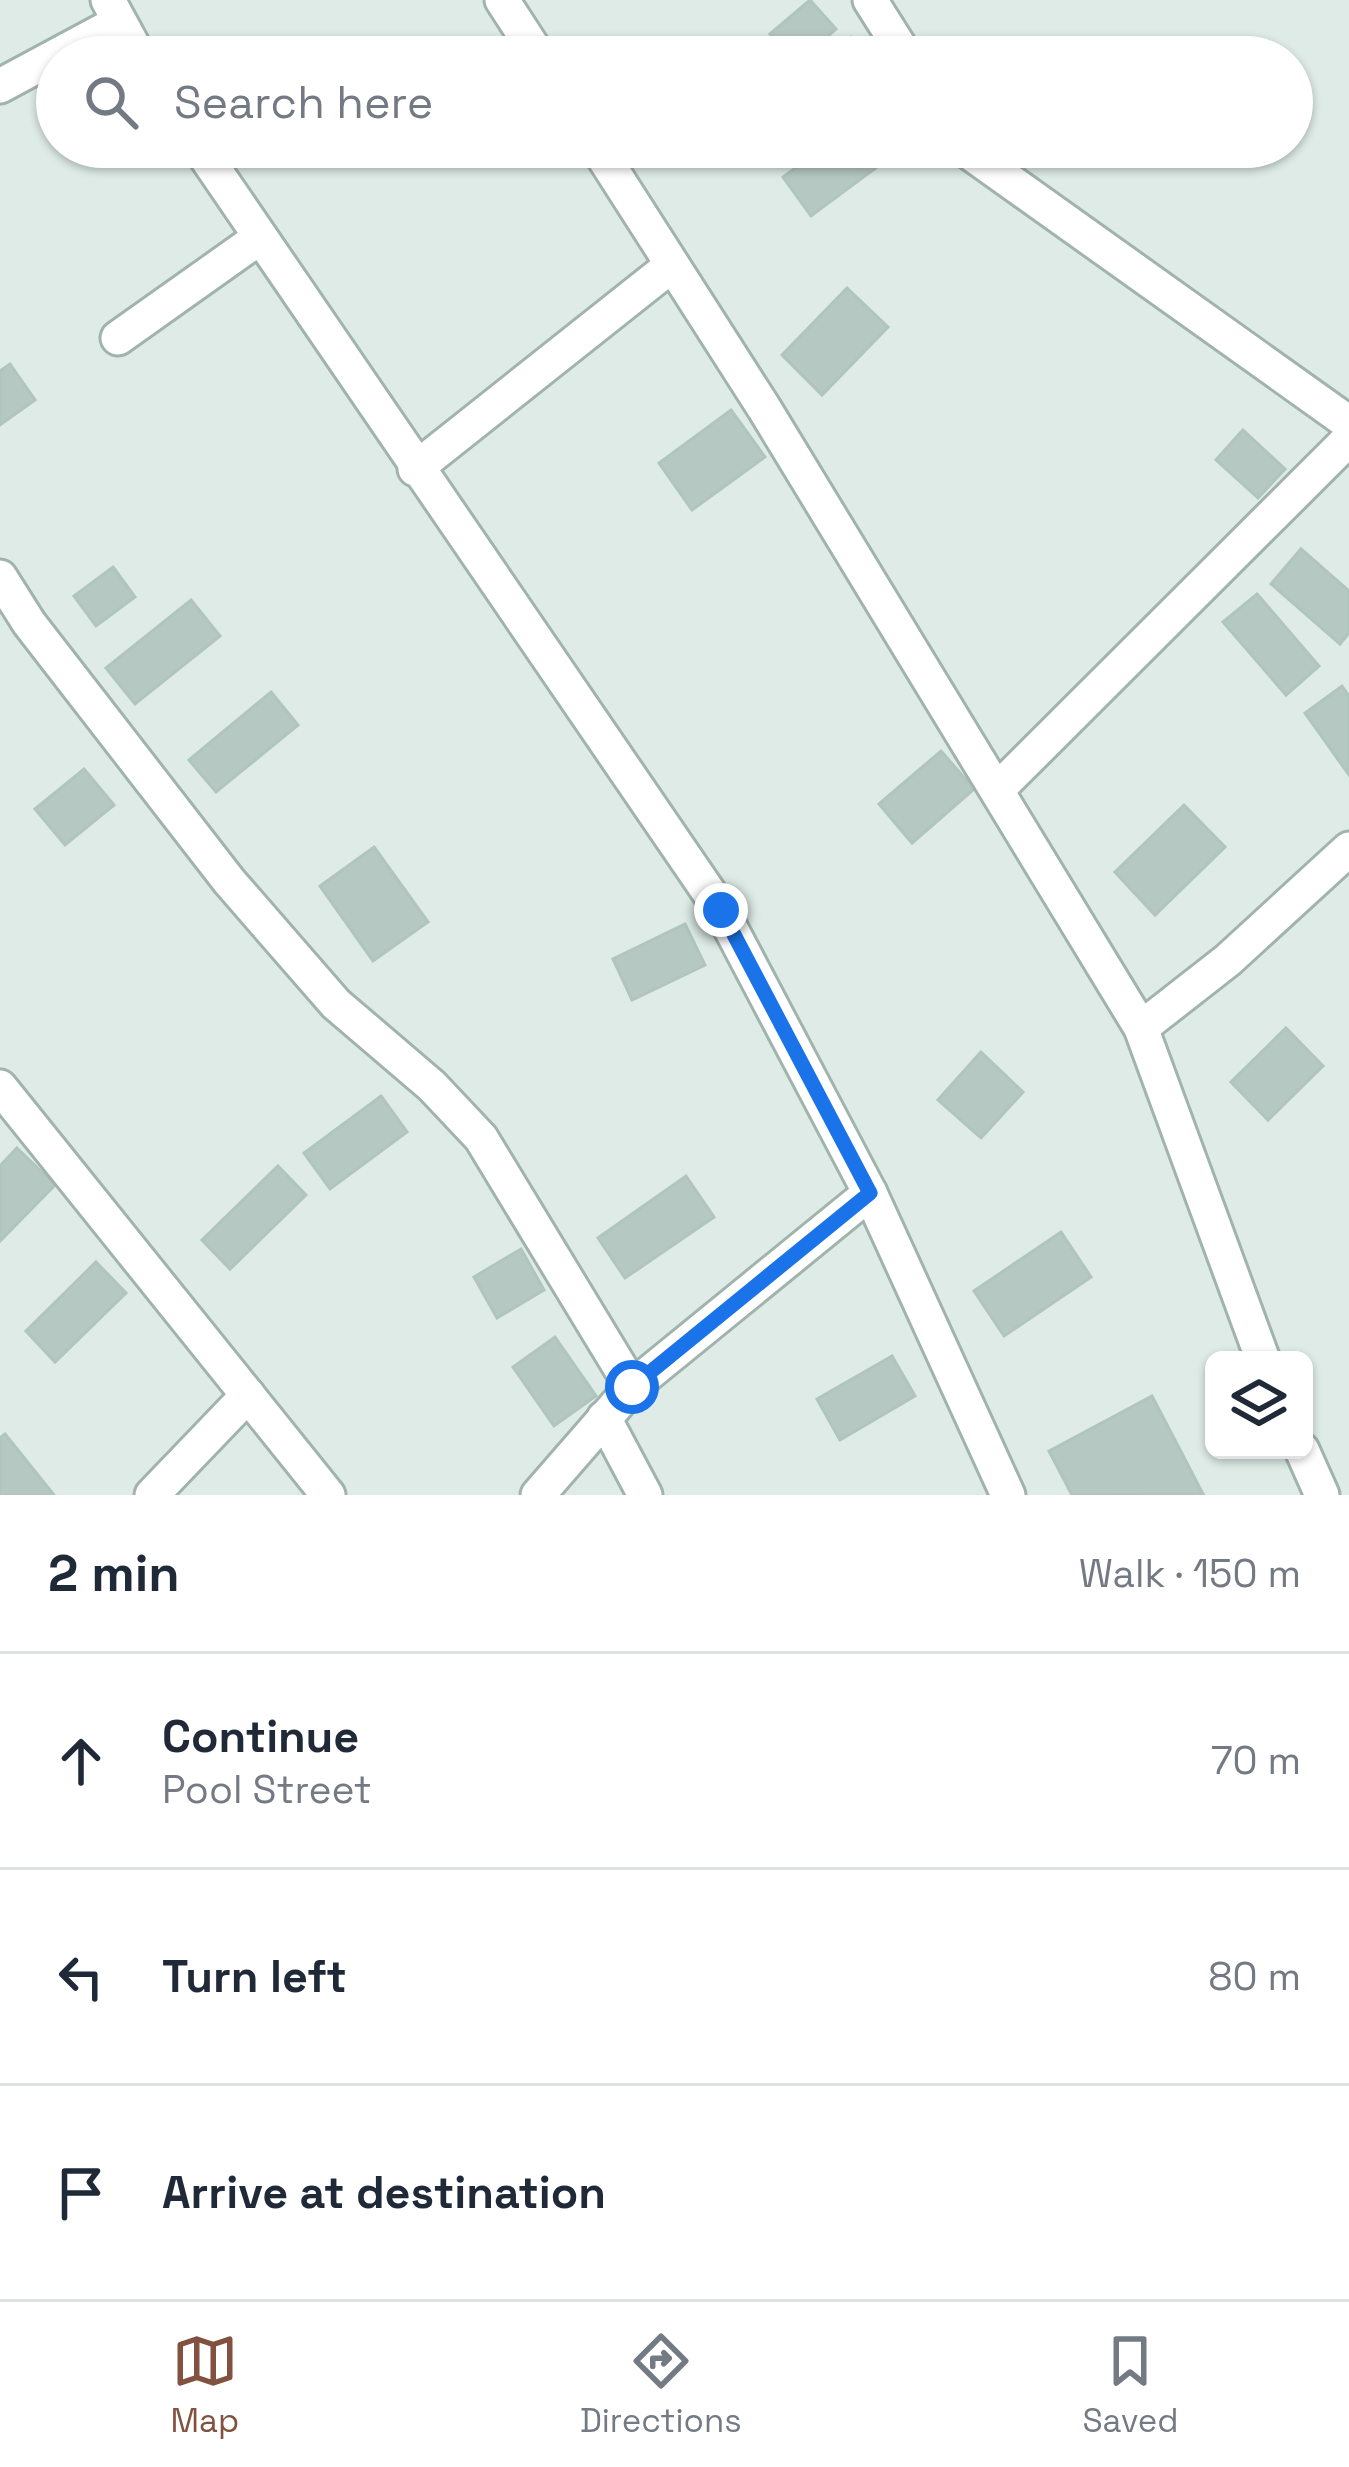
<!DOCTYPE html>
<meta charset="utf-8">
<style>
:root{--surface:#fff;--page:#f2f2f3;--text:#1f2937;--muted:#747a83;--line:#e0e1e3;--accent:#825240}
body{margin:0;font-family:"Space Grotesk",sans-serif;background:var(--page);color:var(--text)}
.controls{position:absolute;right:36px;bottom:36px;display:grid;overflow:hidden;border-radius:18px;box-shadow:0 3px 9px #0004}
.controls button{width:108px;height:108px;display:grid;place-items:center;padding:0;border:0;border-bottom:3px solid var(--line);background:var(--surface);color:var(--text);font:60px sans-serif}
.stop{position:absolute;width:36px;height:36px;margin:-27px;border:9px solid #1a73e8;border-radius:50%;background:#fff}
.stop.end{background:#1a73e8;border-color:#fff;box-shadow:0 3px 12px #0008}
.list{margin:0;padding:0;list-style:none}
h2{display:flex;justify-content:space-between;align-items:center;height:156px;margin:0;padding:0 48px;font-size:51px}
h2 small{font-size:39px;font-weight:400;color:var(--muted)}
.list li{display:grid;grid-template-columns:78px 1fr auto;gap:36px;align-items:center;box-sizing:border-box;height:216px;padding:0 48px;border-top:3px solid var(--line)}
.list b{display:block;font-size:45px;white-space:nowrap}
.list p{margin:0;font-size:39px;white-space:nowrap;color:var(--muted)}
.list em{font-size:39px;font-style:normal;color:var(--muted)}
.icon{flex:none;width:66px;height:66px;fill:none;stroke:currentColor;stroke-width:2;stroke-linecap:round;stroke-linejoin:round}
.map{position:relative;flex:none;width:1349px;height:1495px;overflow:hidden}
.search{position:absolute;background:var(--surface);box-shadow:0 3px 9px #0004;left:36px;right:36px;top:36px;height:132px;display:flex;align-items:center;gap:30px;box-sizing:border-box;padding:0 42px;border-radius:66px;color:var(--muted);font-size:45px}
.sheet{height:804px;background:var(--surface)}
nav{display:flex;justify-content:space-around;align-items:center;box-sizing:border-box;height:168px;border-top:3px solid var(--line);background:var(--surface);font-size:33px;color:var(--muted)}
nav a{display:grid;justify-items:center;gap:6px}
nav .on{color:var(--accent)}
.map>svg:first-child{display:block}
.building{fill:#b6c8c2;stroke:#b0c5bd;stroke-width:3}
.lines{fill:none;stroke-linecap:round;stroke-linejoin:round}
.minor-casing{stroke:#a1b3ad;stroke-width:39}
.minor{stroke:#fff;stroke-width:33}
.route{stroke:#1a73e8;stroke-width:15}
</style>
<div class="map">
<svg width="1349" height="1495" viewBox="0 0 1349 1495">
<rect width="100%" height="100%" fill="#deebe6"/>
<g class="building">
<polygon points="810,0 836,29 804,57 790,57 770,34"/>
<polygon points="851,37 865,57 824,57"/>
<polygon points="824,147 898,147 900,150 811,216 783,177"/>
<polygon points="847,288 888,327 822,395 782,355"/>
<polygon points="10,364 35,400 0,425 0,371"/>
<polygon points="731,410 765,457 692,510 659,463"/>
<polygon points="1243,430 1285,469 1258,498 1216,460"/>
<polygon points="1301,549 1349,591 1349,633 1340,644 1271,584"/>
<polygon points="113,567 135,597 96,626 74,596"/>
<polygon points="1257,594 1319,666 1286,695 1223,622"/>
<polygon points="191,600 220,636 135,704 106,668"/>
<polygon points="1342,686 1349,696 1349,775 1305,713"/>
<polygon points="271,692 298,725 216,792 189,760"/>
<polygon points="941,751 974,789 912,843 879,804"/>
<polygon points="84,769 114,805 65,845 35,809"/>
<polygon points="1184,805 1225,847 1155,915 1115,872"/>
<polygon points="374,847 428,922 373,961 320,886"/>
<polygon points="685,924 705,965 632,1000 613,959"/>
<polygon points="1286,1028 1323,1066 1268,1120 1231,1082"/>
<polygon points="981,1052 1023,1092 981,1138 938,1100"/>
<polygon points="381,1096 407,1132 330,1189 304,1153"/>
<polygon points="17,1148 55,1185 0,1241 0,1166"/>
<polygon points="278,1166 306,1195 230,1269 202,1240"/>
<polygon points="686,1176 714,1217 625,1278 598,1238"/>
<polygon points="1061,1232 1091,1277 1004,1336 974,1291"/>
<polygon points="521,1249 544,1290 497,1318 474,1277"/>
<polygon points="96,1262 126,1293 55,1362 26,1331"/>
<polygon points="555,1337 596,1396 554,1426 513,1367"/>
<polygon points="892,1356 915,1396 840,1440 817,1399"/>
<polygon points="1152,1396 1203,1494 1072,1495 1049,1451"/>
<polygon points="5,1434 54,1495 0,1495 0,1438"/>
</g>
<g class="lines">
<defs>
<g id="minor">
<polyline points="108,0 139,57"/>
<polyline points="502,0 539,57"/>
<polyline points="870,0 906,57"/>
<polyline points="0,86 119,22"/>
<polyline points="199,147 721,910 870,1193 1008,1495"/>
<polyline points="597,147 764,408 1141,1028 1263,1360"/>
<polyline points="962,147 1349,423"/>
<polyline points="118,338 259,238"/>
<polyline points="415,469 672,265"/>
<polyline points="0,577 29,623 229,881 336,1004 432,1086 481,1138 632,1387"/>
<polyline points="998,789 1349,439"/>
<polyline points="1141,1028 1228,960 1349,849"/>
<polyline points="0,1087 328,1495"/>
<polyline points="604,1418 645,1495"/>
<polyline points="1302,1450 1322,1495"/>
<polyline points="152,1495 248,1395"/>
<polyline points="538,1495 632,1387 870,1193"/>
</g>
</defs>
<use href="#minor" class="minor-casing"/>
<use href="#minor" class="minor"/>
</g>
<g class="lines">
<polyline class="route" points="632,1387 870,1193 721,910"/>
</g>
</svg>
<div class="controls">
<button><svg class="icon" aria-label="layers" viewBox="0 0 24 24"><path d="M12 4l9 5-9 5-9-5zM3 14l9 5 9-5"/></svg></button>
</div>
<div class="stop" style="left:632px;top:1387px"></div>
<div class="stop end" style="left:721px;top:910px"></div>
<div class="search"><svg class="icon" aria-label="search" viewBox="0 0 24 24"><circle cx="10" cy="10" r="6"/><path d="M15 15l6 6"/></svg>Search here</div>
</div>
<section class="sheet">
<h2>2 min<small>Walk · 150 m</small></h2>
<ul class="list">
<li><svg class="icon" aria-label="ahead" viewBox="0 0 24 24"><path d="M12 20V5M6 11l6-6 6 6"/></svg><div><b>Continue</b><p>Pool Street</p></div><em>70 m</em></li>
<li><svg class="icon" aria-label="left" viewBox="0 0 24 24"><path d="M17 20v-9H6M10 6l-5 5 5 5"/></svg><div><b>Turn left</b></div><em>80 m</em></li>
<li><svg class="icon" aria-label="arrive" viewBox="0 0 24 24"><path d="M6 21V4h12l-3 4 3 4H6"/></svg><div><b>Arrive at destination</b></div></li>
</ul>
</section>
<nav>
<a class="on"><svg class="icon" aria-label="map" viewBox="0 0 24 24"><path d="M3 6l6-2 6 2 6-2v14l-6 2-6-2-6 2zM9 4v14M15 6v14"/></svg>Map</a>
<a><svg class="icon" aria-label="directions" viewBox="0 0 24 24"><path d="M12 3l9 9-9 9-9-9zM9 14v-3h6M13 9l2 2-2 2"/></svg>Directions</a>
<a><svg class="icon" aria-label="saved" viewBox="0 0 24 24"><path d="M7 4h10v16l-5-4-5 4z"/></svg>Saved</a>
</nav>
